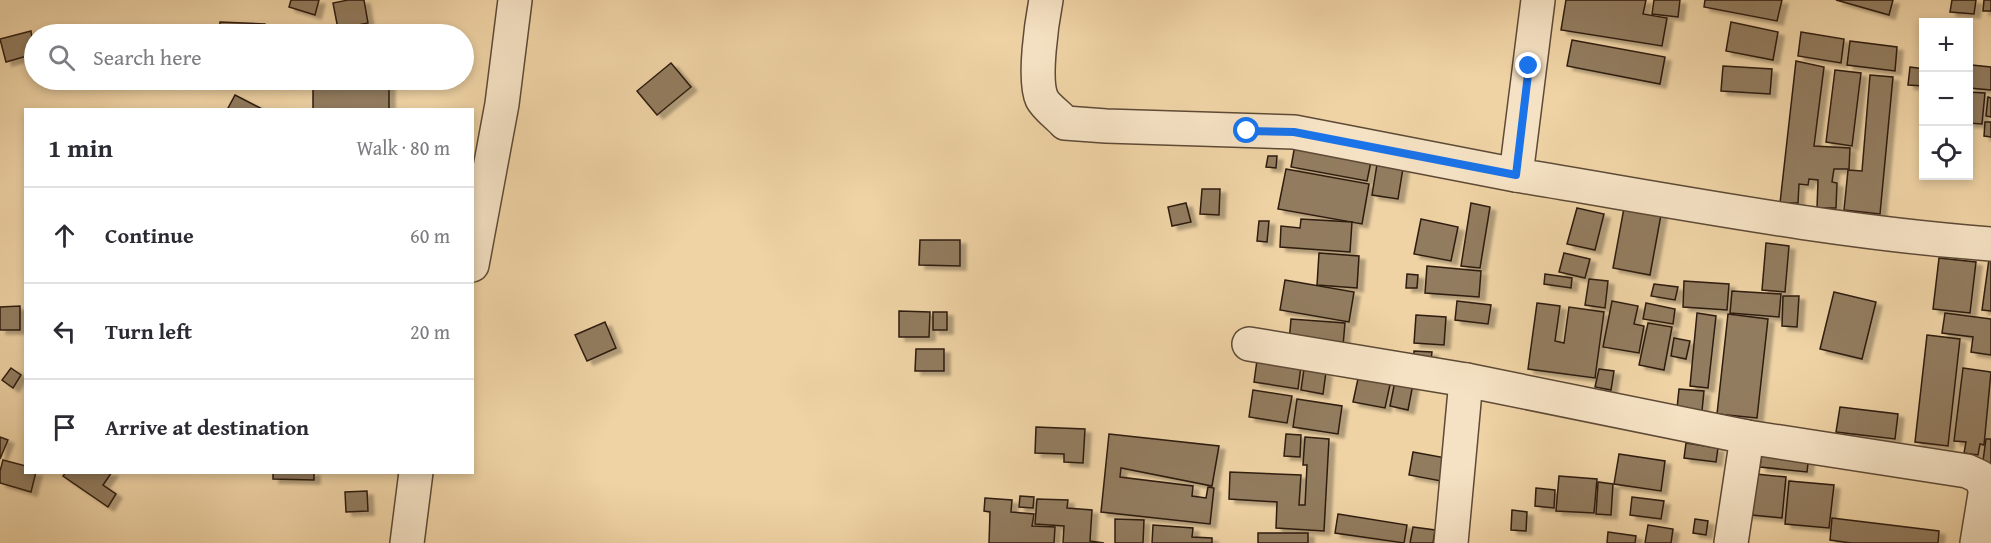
<!DOCTYPE html>
<meta charset="utf-8">
<style>
:root{--surface:#fff;--page:#f2f2f3;--text:#2b2b33;--muted:#7c7c81;--line:#e1e1e2}
body{margin:0;font-family:"Gentium Book Plus",serif;background:var(--page);color:var(--text)}
.controls{position:absolute;right:18px;top:18px;display:grid;overflow:hidden;border-radius:0px;box-shadow:0 3px 9px #0003}
.controls button{width:54px;height:54px;display:grid;place-items:center;padding:0;border:0;border-bottom:2px solid var(--line);background:var(--surface);color:var(--text);font:30px sans-serif}
.stop{position:absolute;width:18px;height:18px;margin:-14px;border:4px solid #1a73e8;border-radius:50%;background:#fff}
.stop.end{background:#1a73e8;border-color:#fff;box-shadow:0 2px 6px #0008}
.list{margin:0;padding:0;list-style:none}
h2{display:flex;justify-content:space-between;align-items:center;height:78px;margin:0;padding:0 24px;font-size:26px}
h2 small{font-size:20px;font-weight:400;color:var(--muted)}
.list li{display:grid;grid-template-columns:39px 1fr auto;gap:18px;align-items:center;box-sizing:border-box;height:96px;padding:0 24px;border-top:2px solid var(--line)}
.list b{display:block;font-size:22px;white-space:nowrap}
.list em{font-size:20px;font-style:normal;color:var(--muted)}
.icon{flex:none;width:33px;height:33px;fill:none;stroke:currentColor;stroke-width:2;stroke-linecap:round;stroke-linejoin:round}
.map{position:relative;flex:none;width:1991px;height:543px;overflow:hidden}
.search{position:absolute;background:var(--surface);box-shadow:0 3px 9px #0003;left:24px;top:24px;width:450px;height:66px;display:flex;align-items:center;gap:15px;box-sizing:border-box;padding:0 21px;border-radius:33px;color:var(--muted);font-size:22px}
.panel{position:absolute;background:var(--surface);box-shadow:0 3px 9px #0003;left:24px;top:108px;width:450px;height:366px;border-radius:0px}
.map>svg:first-child{display:block}
.building{fill:#927b5e;stroke:#2d1c11;stroke-width:1.5;filter:url(#shadow)}
.lines{fill:none;stroke-linecap:round;stroke-linejoin:round}
.minor-casing{stroke:#5e4a36;stroke-width:36}
.minor{stroke:#f5e2c4;stroke-width:33}
.route{stroke:#1a73e8;stroke-width:8}
</style>
<div class="map">
<svg width="1991" height="543" viewBox="0 0 1991 543">
<defs>
<filter id="shadow"><feDropShadow dx="6" dy="4" stdDeviation="1.5" flood-color="#0004"/></filter>
</defs>
<rect width="100%" height="100%" fill="#efd3a5"/>
<filter id="stains"><feTurbulence type="fractalNoise" baseFrequency=".00333" numOctaves="4"/><feColorMatrix values="0 0 0 0 .2 0 0 0 0 .09 0 0 0 0 .02 0 0 0 .5 -.17"/></filter>
<radialGradient id="worn" r=".72"><stop offset=".6" stop-color="#630" stop-opacity="0"/><stop offset="1" stop-color="#630" stop-opacity=".3"/></radialGradient>
<g class="building">
<polygon points="291,0 319,0 315,15 289,7"/>
<polygon points="348,0 364,0 368,23 338,29 333,3"/>
<polygon points="1566,0 1646,0 1643,14 1667,18 1662,46 1561,30"/>
<polygon points="1654,0 1680,0 1678,17 1652,14"/>
<polygon points="1705,0 1782,0 1777,21 1704,7"/>
<polygon points="1836,0 1893,0 1889,15"/>
<polygon points="1952,0 1976,0 1974,14 1950,12"/>
<polygon points="1984,0 1991,0 1991,11 1983,11"/>
<polygon points="220,22 265,24 265,34 219,34"/>
<polygon points="1731,22 1778,32 1773,60 1726,51"/>
<polygon points="31,31 34,54 6,62 0,39"/>
<polygon points="1801,32 1844,39 1841,63 1798,56"/>
<polygon points="1572,40 1665,57 1660,84 1567,66"/>
<polygon points="1850,41 1897,47 1895,71 1847,65"/>
<polygon points="1796,61 1824,67 1814,146 1850,148 1849,169 1834,169 1832,182 1837,183 1836,208 1817,208 1818,180 1809,179 1808,185 1799,184 1798,203 1780,203"/>
<polygon points="671,63 691,87 657,115 637,91"/>
<polygon points="1972,65 1991,67 1991,90 1969,88"/>
<polygon points="1723,66 1772,69 1770,94 1721,91"/>
<polygon points="1910,67 1924,69 1924,86 1908,85"/>
<polygon points="1835,70 1861,73 1852,146 1826,142"/>
<polygon points="1870,75 1893,77 1880,214 1844,210 1848,170 1862,171"/>
<rect x="313" y="80" width="76" height="30"/>
<polygon points="1968,92 1985,93 1982,124 1968,123"/>
<polygon points="235,95 264,110 227,110"/>
<polygon points="1988,97 1991,98 1991,117 1986,116"/>
<polygon points="1985,122 1991,122 1991,137 1984,136"/>
<polygon points="1296,139 1373,152 1367,181 1291,167"/>
<polygon points="1268,156 1277,156 1276,168 1266,167"/>
<polygon points="1378,158 1404,162 1398,199 1372,195"/>
<polygon points="1286,169 1369,184 1362,224 1278,209"/>
<polygon points="1202,189 1220,189 1219,215 1200,214"/>
<polygon points="1626,197 1663,204 1650,275 1613,268"/>
<polygon points="1186,203 1191,222 1172,226 1168,207"/>
<polygon points="1471,203 1490,207 1480,268 1461,266"/>
<polygon points="1577,208 1604,214 1595,250 1567,244"/>
<polygon points="1301,219 1352,222 1350,252 1280,247 1281,226 1300,228"/>
<polygon points="1421,219 1458,227 1451,261 1414,254"/>
<polygon points="1259,221 1269,221 1267,242 1257,241"/>
<polygon points="920,240 960,240 960,266 919,265"/>
<polygon points="1766,243 1789,246 1785,292 1762,290"/>
<polygon points="1990,252 1991,252 1991,311 1982,310"/>
<polygon points="1319,253 1359,256 1357,288 1317,285"/>
<polygon points="1564,253 1590,259 1585,278 1559,272"/>
<polygon points="1939,258 1976,262 1970,313 1933,309"/>
<polygon points="1427,266 1481,271 1479,297 1425,293"/>
<polygon points="1407,274 1418,275 1417,288 1406,288"/>
<polygon points="1545,274 1572,278 1571,288 1544,284"/>
<polygon points="1589,279 1608,281 1605,308 1585,305"/>
<polygon points="1285,280 1354,292 1349,322 1280,310"/>
<polygon points="1684,281 1729,284 1727,310 1683,307"/>
<polygon points="1654,284 1678,287 1675,300 1651,296"/>
<polygon points="1732,291 1781,294 1779,317 1730,313"/>
<polygon points="1834,292 1876,302 1862,359 1820,349"/>
<polygon points="1783,296 1799,296 1797,327 1782,326"/>
<polygon points="1457,301 1491,305 1488,324 1455,320"/>
<polygon points="1612,301 1638,306 1634,324 1644,326 1639,353 1603,347"/>
<polygon points="1537,303 1560,306 1555,341 1564,343 1569,307 1604,312 1595,378 1528,369"/>
<polygon points="1646,303 1675,309 1673,324 1643,319"/>
<polygon points="20,306 20,330 0,330 0,307"/>
<polygon points="899,311 930,312 929,337 899,337"/>
<rect x="933" y="312" width="14" height="18"/>
<polygon points="1697,313 1716,316 1708,388 1690,386"/>
<polygon points="1945,313 1991,319 1991,355 1971,352 1973,337 1942,333"/>
<polygon points="1728,314 1768,319 1757,418 1717,414"/>
<polygon points="1416,315 1446,317 1444,345 1414,343"/>
<polygon points="1291,319 1345,323 1343,346 1289,342"/>
<polygon points="605,322 616,348 587,361 575,335"/>
<polygon points="1648,323 1672,327 1664,370 1639,365"/>
<polygon points="1927,335 1960,339 1948,446 1915,442"/>
<polygon points="1674,338 1690,341 1686,359 1671,356"/>
<polygon points="916,349 944,349 944,371 915,371"/>
<polygon points="1414,351 1432,352 1430,368 1413,366"/>
<polygon points="1257,360 1301,366 1298,389 1254,382"/>
<polygon points="11,368 21,375 13,388 2,380"/>
<polygon points="1963,368 1991,372 1984,445 1980,444 1978,455 1964,453 1966,442 1954,441"/>
<polygon points="1304,369 1326,372 1323,394 1301,390"/>
<polygon points="1599,369 1614,371 1611,390 1595,387"/>
<polygon points="1359,374 1391,380 1385,408 1353,402"/>
<polygon points="1395,381 1413,384 1408,410 1390,406"/>
<polygon points="1679,389 1704,391 1702,411 1677,408"/>
<polygon points="1253,390 1292,396 1287,423 1249,417"/>
<polygon points="1297,399 1342,406 1338,434 1293,427"/>
<polygon points="1840,407 1898,414 1895,439 1836,432"/>
<polygon points="1036,427 1085,429 1083,463 1064,462 1064,454 1035,453"/>
<polygon points="1109,434 1219,446 1212,486 1121,468 1120,477 1193,486 1192,496 1206,498 1208,487 1214,488 1210,524 1101,512"/>
<polygon points="1286,434 1301,435 1300,457 1284,456"/>
<polygon points="0,437 8,440 0,459"/>
<polygon points="1305,437 1329,439 1324,531 1276,528 1277,502 1229,499 1230,472 1301,475 1299,505 1305,505 1307,465 1303,465"/>
<polygon points="1986,439 1991,439 1991,469 1982,468"/>
<polygon points="1763,442 1810,447 1807,472 1760,467"/>
<polygon points="1686,443 1718,448 1716,462 1684,458"/>
<polygon points="1413,452 1446,458 1441,481 1409,475"/>
<polygon points="1619,454 1665,461 1661,491 1614,484"/>
<polygon points="3,460 26,466 26,472 36,472 31,492 0,483 0,471"/>
<polygon points="66,472 112,472 103,485 116,494 108,507 63,476"/>
<polygon points="273,472 314,472 314,480 273,479"/>
<polygon points="1746,473 1786,477 1782,518 1741,514"/>
<polygon points="1559,476 1597,479 1594,513 1556,511"/>
<polygon points="1789,481 1834,485 1829,528 1785,524"/>
<polygon points="1598,482 1613,484 1611,515 1596,514"/>
<polygon points="1536,488 1555,490 1554,508 1535,506"/>
<polygon points="367,491 368,511 346,512 345,492"/>
<polygon points="1020,496 1034,497 1033,508 1019,507"/>
<polygon points="1632,497 1664,501 1661,519 1630,515"/>
<polygon points="985,498 1012,500 1011,512 1034,514 1032,526 1055,527 1054,543 989,543 990,512 984,511"/>
<polygon points="1037,499 1068,500 1067,508 1092,510 1090,541 1104,543 1063,543 1064,526 1035,524"/>
<polygon points="1512,510 1527,512 1526,531 1511,530"/>
<polygon points="1338,514 1407,525 1404,543 1335,533"/>
<polygon points="1832,518 1939,531 1938,543 1851,543 1830,540"/>
<polygon points="1115,519 1144,520 1143,543 1115,543"/>
<polygon points="1695,519 1708,521 1706,535 1693,533"/>
<polygon points="1153,525 1193,528 1192,537 1212,538 1212,543 1152,543"/>
<polygon points="1648,525 1673,529 1671,543 1645,543"/>
<polygon points="1413,527 1435,530 1433,543 1410,543"/>
<polygon points="1608,532 1636,536 1635,543 1607,543"/>
<rect x="1258" y="533" width="50" height="10"/>
</g>
<g class="lines">
<defs>
<g id="minor">
<path d="M1046 0C1042 21 1033 80 1042 99 1046 107 1059 116 1065 123L1106 126 1294 132 1516 175"/>
<path d="M1538 0 1516 175C1674 201 1831 232 1991 244"/>
<polyline points="472,265 502,104 515,0"/>
<polyline points="1249,344 1466,380 1747,437 1967,471 1980,477 1985,488 1985,494 1977,543"/>
<polyline points="407,543 416,472"/>
<polyline points="1451,543 1466,380"/>
<polyline points="1731,543 1747,437"/>
</g>
</defs>
<use href="#minor" class="minor-casing"/>
<use href="#minor" class="minor"/>
</g>
<g class="lines">
<polyline class="route" points="1247,131 1294,132 1516,175 1529,66"/>
</g>
<rect width="100%" height="100%" filter="url(#stains)"/>
<rect width="100%" height="100%" fill="url(#worn)"/>
</svg>
<div class="controls">
<button>+</button>
<button>−</button>
<button><svg class="icon" aria-label="locate" viewBox="0 0 24 24"><circle cx="12" cy="12" r="6"/><path d="M12 2v4M12 18v4M2 12h4M18 12h4"/></svg></button>
</div>
<div class="stop" style="left:1247px;top:131px"></div>
<div class="stop end" style="left:1529px;top:66px"></div>
<div class="search"><svg class="icon" aria-label="search" viewBox="0 0 24 24"><circle cx="10" cy="10" r="6"/><path d="M15 15l6 6"/></svg>Search here</div>
<section class="panel">
<h2>1 min<small>Walk · 80 m</small></h2>
<ul class="list">
<li><svg class="icon" aria-label="ahead" viewBox="0 0 24 24"><path d="M12 20V5M6 11l6-6 6 6"/></svg><div><b>Continue</b></div><em>60 m</em></li>
<li><svg class="icon" aria-label="left" viewBox="0 0 24 24"><path d="M17 20v-9H6M10 6l-5 5 5 5"/></svg><div><b>Turn left</b></div><em>20 m</em></li>
<li><svg class="icon" aria-label="arrive" viewBox="0 0 24 24"><path d="M6 21V4h12l-3 4 3 4H6"/></svg><div><b>Arrive at destination</b></div></li>
</ul>
</section>
</div>
